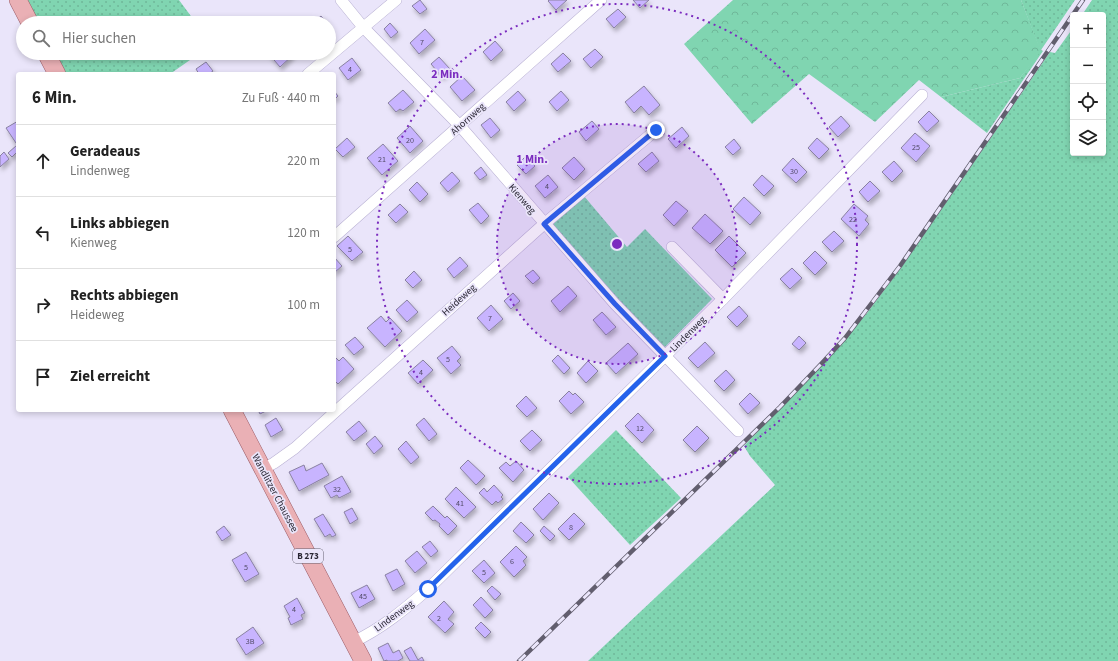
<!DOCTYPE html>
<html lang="de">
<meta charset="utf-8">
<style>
:root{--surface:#fff;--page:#f6f6f6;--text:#222;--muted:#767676;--line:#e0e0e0}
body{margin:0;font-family:"Source Sans 3",sans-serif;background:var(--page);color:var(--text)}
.controls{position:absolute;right:12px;top:12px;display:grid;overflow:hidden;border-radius:4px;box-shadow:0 2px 6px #0003}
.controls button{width:36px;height:36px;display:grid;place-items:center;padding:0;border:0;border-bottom:1px solid var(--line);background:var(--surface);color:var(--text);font:20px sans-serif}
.stop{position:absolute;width:12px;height:12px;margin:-9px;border:3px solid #2563eb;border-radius:50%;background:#fff}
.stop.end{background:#2563eb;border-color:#fff;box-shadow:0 1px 4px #0008}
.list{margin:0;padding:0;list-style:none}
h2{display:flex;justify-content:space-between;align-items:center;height:52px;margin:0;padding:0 16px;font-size:17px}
h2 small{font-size:13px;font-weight:400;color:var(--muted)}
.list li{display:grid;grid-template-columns:26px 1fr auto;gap:12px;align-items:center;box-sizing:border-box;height:72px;padding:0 16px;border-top:1px solid var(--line)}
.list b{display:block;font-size:15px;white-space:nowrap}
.list p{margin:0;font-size:13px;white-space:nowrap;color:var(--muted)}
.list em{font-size:13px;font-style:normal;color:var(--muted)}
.icon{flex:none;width:22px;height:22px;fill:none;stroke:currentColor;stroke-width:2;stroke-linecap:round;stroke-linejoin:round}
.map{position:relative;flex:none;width:1118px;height:661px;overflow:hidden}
.search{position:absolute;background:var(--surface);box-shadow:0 2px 6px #0003;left:16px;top:16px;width:320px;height:44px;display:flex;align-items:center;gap:10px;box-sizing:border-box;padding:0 14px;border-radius:22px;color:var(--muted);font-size:15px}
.panel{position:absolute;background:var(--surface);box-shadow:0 2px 6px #0003;left:16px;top:72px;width:320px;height:340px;border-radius:4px}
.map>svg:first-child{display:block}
.grass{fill:url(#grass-dots)}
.forest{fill:url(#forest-crowns)}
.building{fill:#c8b4ff;stroke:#8981a1;filter:url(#shadow)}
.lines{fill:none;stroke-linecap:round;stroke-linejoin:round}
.street-casing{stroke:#b9b1d3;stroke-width:12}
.primary-casing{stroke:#9d5d68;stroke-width:18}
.street{stroke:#fff;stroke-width:11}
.primary{stroke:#eab0b5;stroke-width:17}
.rail-casing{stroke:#625e6e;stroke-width:4.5}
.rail{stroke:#eae5fa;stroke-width:3;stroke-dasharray:9;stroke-linecap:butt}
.route{stroke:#2563eb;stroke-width:5}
.ring{fill:none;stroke:#7b2cbf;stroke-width:2;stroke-dasharray:2 4}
.labels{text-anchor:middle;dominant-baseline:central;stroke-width:3.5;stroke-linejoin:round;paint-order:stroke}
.number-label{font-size:8px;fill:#514a66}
.shield{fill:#eae5fa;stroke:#635f6f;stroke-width:1}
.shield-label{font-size:9px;font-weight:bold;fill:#292633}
.street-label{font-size:10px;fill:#292633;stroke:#eae5fa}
.centre{fill:#7b2cbf;stroke:#eae5fa;stroke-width:2}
.ring-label{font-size:12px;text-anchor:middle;font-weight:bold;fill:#7b2cbf;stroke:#eae5fa;stroke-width:3.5;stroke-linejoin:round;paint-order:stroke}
</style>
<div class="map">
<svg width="1118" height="661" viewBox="0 0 1118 661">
<defs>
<pattern id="grass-dots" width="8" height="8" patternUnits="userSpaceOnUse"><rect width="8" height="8" fill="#80d5b1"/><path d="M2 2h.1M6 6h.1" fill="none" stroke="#6fb799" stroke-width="1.8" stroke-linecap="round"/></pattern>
<pattern id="forest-crowns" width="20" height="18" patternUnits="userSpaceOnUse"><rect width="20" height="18" fill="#80d5b1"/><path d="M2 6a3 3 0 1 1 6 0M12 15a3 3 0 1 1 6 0" fill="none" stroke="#6fb799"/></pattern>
<filter id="shadow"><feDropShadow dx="2" dy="3.5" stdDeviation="2" flood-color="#0004"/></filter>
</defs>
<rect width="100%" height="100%" fill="#eae5fa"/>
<g class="grass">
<polygon points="25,0 179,0 196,23 37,23"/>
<polygon points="1021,0 1075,0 1041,50 1043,51 987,133 941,97 1020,78 1040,50"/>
<polygon points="1092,0 1118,0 1118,661 588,661 775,485 750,456 744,446 823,364 867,313 903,265 1050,52 1055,53 1073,28 1073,153 1103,153 1103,15 1082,15"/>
<polygon points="52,53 200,53 170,74 63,74"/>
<polygon points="584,196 627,247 645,229 712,299 664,348 551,226"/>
<polygon points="616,430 681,498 630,545 568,477"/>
</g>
<polygon class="forest" points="733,0 1021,0 1041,51 1020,78 941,97 919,80 875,122 809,74 752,124 684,44"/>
<g class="building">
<polygon points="420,0 427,9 420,14 412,6"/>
<polygon points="549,0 567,0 556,10 548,1"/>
<polygon points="633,0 649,0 640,8"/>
<polygon points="618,9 626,17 614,28 606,19"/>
<polygon points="321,16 327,23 313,23"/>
<polygon points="390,23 398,32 391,38 384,29"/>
<polygon points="425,29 435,40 419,54 410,43"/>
<polygon points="495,41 503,50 491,61 483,52"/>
<polygon points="595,49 603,57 591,68 583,59"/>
<polygon points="268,53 291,53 293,55 280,67"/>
<polygon points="563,53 571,61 558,72 551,64"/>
<polygon points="439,57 450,69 442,77 431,64"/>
<polygon points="352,58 361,70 348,80 339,68"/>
<polygon points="206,62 213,71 209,74 199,74 196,69"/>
<polygon points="462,76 475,90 462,101 450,87"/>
<polygon points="644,86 660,105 649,115 641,106 634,113 625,102"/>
<polygon points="403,90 414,102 403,111 400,109 396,112 388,103"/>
<polygon points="334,91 338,96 334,100"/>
<polygon points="518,91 526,100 514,111 506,102"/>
<polygon points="561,91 569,100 557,111 549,102"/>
<polygon points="929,111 939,121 927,132 918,122"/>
<polygon points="841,116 850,126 838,137 829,127"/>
<polygon points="490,118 500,130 491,138 481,125"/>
<polygon points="18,121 18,142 16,143 6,128"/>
<polygon points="592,121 599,129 586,141 579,132"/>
<polygon points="410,126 423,141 410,153 397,138"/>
<polygon points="682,127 689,136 676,148 668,139"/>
<polygon points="915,133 930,146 916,162 901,148"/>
<polygon points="347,138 355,147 343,157 335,149"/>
<polygon points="817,138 829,149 819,159 808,148"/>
<polygon points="734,139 741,148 733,155 725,147"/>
<polygon points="383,144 398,161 382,175 367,158"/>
<polygon points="17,145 18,151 12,157 8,153"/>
<polygon points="4,152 9,159 0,167 0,156"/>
<polygon points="652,152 659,161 646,172 638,164"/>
<polygon points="526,156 535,166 526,174 517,165"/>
<polygon points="574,157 585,169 574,180 562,168"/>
<polygon points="793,158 807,172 796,183 782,170"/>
<polygon points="894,161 903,171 892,182 882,172"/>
<polygon points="481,167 487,175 480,180 474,173"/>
<polygon points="452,172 460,181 448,192 440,183"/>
<polygon points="548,175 558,187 545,198 535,186"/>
<polygon points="762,175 774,186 764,196 753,185"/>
<polygon points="870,181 880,191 868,202 859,192"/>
<polygon points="417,182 428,194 420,202 409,190"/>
<polygon points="744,197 761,213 750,225 733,209"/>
<polygon points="676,201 688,211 674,226 663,215"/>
<polygon points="478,203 489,216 481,224 469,210"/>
<polygon points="400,204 408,212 396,223 388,215"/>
<polygon points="854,204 868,216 865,220 869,224 859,236 841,219"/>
<polygon points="705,214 723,231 710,244 692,228"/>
<polygon points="834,231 844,241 832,252 822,242"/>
<polygon points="348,236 363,252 352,261 337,246"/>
<polygon points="729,236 746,253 732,267 715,250"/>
<polygon points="815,251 827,263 815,275 803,263"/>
<polygon points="334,257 342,266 334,273"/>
<polygon points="460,257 468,266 454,278 447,269"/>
<polygon points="792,268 802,278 790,289 780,279"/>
<polygon points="533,270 540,278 533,284 525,276"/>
<polygon points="414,271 422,280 413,288 405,280"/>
<polygon points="568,286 577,296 560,312 551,301"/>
<polygon points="513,293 520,301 511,309 504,301"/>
<polygon points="407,300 418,312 407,322 396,310"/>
<polygon points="491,305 503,319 489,331 477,318"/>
<polygon points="739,306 748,316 737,327 727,317"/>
<polygon points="602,312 616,327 606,335 593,320"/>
<polygon points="381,316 386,322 390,318 402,331 385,347 367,328"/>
<polygon points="799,336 806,343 799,350 792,344"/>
<polygon points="355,337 364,347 354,355 345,345"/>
<polygon points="705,342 715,353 698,368 688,358"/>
<polygon points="628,343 638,354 616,374 606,363"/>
<polygon points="452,346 461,357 457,361 461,365 451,374 437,358"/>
<polygon points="558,355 570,368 564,374 552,361"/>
<polygon points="334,356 339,361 343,357 354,369 338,384 334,380"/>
<polygon points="423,360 433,370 418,384 408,373"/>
<polygon points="588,361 598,371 586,383 577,373"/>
<polygon points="726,370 735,380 724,391 714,381"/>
<polygon points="569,391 573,395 575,393 584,402 571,414 559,401"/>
<polygon points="750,393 760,403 748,414 739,404"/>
<polygon points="526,396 537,408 527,417 516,406"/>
<polygon points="258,410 268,410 260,414"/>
<polygon points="638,413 654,430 642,443 625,426"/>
<polygon points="276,418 283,430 271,437 265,425"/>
<polygon points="424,418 437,434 429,441 416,425"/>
<polygon points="359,421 367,431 354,441 346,432"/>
<polygon points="697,426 709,438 695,452 683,440"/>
<polygon points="532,430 542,440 530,451 520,441"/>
<polygon points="375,436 383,446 374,454 366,444"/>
<polygon points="406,441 419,457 411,464 398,449"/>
<polygon points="468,460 485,476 476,485 460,468"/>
<polygon points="516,461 524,470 513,482 499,468 506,462 510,466"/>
<polygon points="322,463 329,475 299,491 289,472 304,465 306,471"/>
<polygon points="342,476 351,492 339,498 337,495 331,498 324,486"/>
<polygon points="494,485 503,495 501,497 503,499 498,503 496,501 492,505 479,493 484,488 487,492"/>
<polygon points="456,487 476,507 464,518 445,499"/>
<polygon points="549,493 559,503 543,520 533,509"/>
<polygon points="433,506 445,518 447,516 457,526 448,535 439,526 440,524 435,520 433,521 425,513"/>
<polygon points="352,508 358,519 350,524 344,512"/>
<polygon points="574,513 585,524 569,540 558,529"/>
<polygon points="323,514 336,535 332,537 330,534 325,537 314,519"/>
<polygon points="521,522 534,535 526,543 513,531"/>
<polygon points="224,526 231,535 222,541 216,532"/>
<polygon points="544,526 555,536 550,541 540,531"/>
<polygon points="430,541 438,551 431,557 422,547"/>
<polygon points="516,546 527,557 523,561 526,565 514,577 500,562"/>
<polygon points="417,551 427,563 415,573 405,561"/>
<polygon points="246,552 259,574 245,582 232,560"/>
<polygon points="484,560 495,573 484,583 472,571"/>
<polygon points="397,569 405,584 393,591 385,575"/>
<polygon points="367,585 375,599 359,608 351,593"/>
<polygon points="492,586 501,594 495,600 487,591"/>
<polygon points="481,597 493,610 485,618 473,605"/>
<polygon points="297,598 305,613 301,615 303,619 291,625 288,618 290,617 284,606"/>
<polygon points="444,601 454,612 448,619 454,624 445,633 428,617"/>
<polygon points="481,622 491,632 485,638 475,628"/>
<polygon points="253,627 264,643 246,655 236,639"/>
<polygon points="388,643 393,653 399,650 403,658 398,661 387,661 387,660 384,661 378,648"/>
<polygon points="411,647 418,660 422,657 424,661 410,661 404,651"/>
</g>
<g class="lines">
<defs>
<g id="street">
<polyline points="341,0 363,27 460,126 615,304 738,431"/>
<polyline points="308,74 396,0"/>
<polyline points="334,237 601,0"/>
<polyline points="672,247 723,299"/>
<polyline points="263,469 274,463 295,448 544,224 656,130"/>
<path d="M353 642C381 629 405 609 428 589L723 299 922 95"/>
</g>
<g id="primary">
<polyline points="18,0 30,23"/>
<polyline points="46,53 57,74"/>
<polyline points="232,410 363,661"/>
</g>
</defs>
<use href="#street" class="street-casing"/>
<use href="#primary" class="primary-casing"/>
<use href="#street" class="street"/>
<use href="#primary" class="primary"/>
<defs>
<polyline id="rail" points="519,661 780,407 822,363 845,338 900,266 1083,0"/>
</defs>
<use href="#rail" class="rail-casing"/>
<use href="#rail" class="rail"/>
</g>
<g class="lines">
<polyline class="route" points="428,589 665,356 615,304 544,224 656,130"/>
</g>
<circle cx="617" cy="244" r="120" fill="#7b2cbf" fill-opacity=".12"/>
<g class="ring">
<circle cx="617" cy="244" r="120"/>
<circle cx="617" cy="244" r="240"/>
</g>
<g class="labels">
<g class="number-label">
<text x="422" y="42">7</text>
<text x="350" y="69">4</text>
<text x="410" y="140">20</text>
<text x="916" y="147">25</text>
<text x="382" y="159">21</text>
<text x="794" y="171">30</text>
<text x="547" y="186">4</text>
<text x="853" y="219">22</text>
<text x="350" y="249">5</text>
<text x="490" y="318">7</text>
<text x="448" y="359">5</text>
<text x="421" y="372">4</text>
<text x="640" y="428">12</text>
<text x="337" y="489">32</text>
<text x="460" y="503">41</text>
<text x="571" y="527">8</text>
<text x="512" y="561">6</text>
<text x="246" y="567">5</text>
<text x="484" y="572">5</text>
<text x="363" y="596">45</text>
<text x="294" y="609">4</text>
<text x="439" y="618">2</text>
<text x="250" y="641">3B</text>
</g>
<rect class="shield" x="293" y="549" width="30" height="14" rx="3"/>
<g class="shield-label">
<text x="308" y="556">B 273</text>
</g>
<g class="street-label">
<text transform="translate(468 119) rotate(-42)">Ahornweg</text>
<text transform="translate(522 199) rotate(49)">Kienweg</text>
<text transform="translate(459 300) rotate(-42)">Heideweg</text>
<text transform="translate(688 334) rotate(-45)">Lindenweg</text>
<text transform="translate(275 493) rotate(62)">Wandlitzer Chaussee</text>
<text transform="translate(394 616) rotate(-36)">Lindenweg</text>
</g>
</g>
<circle cx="617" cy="244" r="6" class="centre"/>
<g class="ring-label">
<text x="447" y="78">2 Min.</text>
<text x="532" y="163">1 Min.</text>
</g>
</svg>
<div class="controls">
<button>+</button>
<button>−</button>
<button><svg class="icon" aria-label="locate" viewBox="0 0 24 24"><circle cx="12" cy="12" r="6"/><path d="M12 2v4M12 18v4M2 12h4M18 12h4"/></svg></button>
<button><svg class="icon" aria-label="layers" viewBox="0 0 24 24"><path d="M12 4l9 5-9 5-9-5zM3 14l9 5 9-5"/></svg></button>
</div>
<div class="stop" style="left:428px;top:589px"></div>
<div class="stop end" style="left:656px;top:130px"></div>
<div class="search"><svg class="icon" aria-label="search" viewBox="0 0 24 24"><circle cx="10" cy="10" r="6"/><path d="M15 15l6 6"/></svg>Hier suchen</div>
<section class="panel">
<h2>6 Min.<small>Zu Fuß · 440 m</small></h2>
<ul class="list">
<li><svg class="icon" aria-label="ahead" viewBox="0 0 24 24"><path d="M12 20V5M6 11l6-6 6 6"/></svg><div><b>Geradeaus</b><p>Lindenweg</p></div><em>220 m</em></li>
<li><svg class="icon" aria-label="left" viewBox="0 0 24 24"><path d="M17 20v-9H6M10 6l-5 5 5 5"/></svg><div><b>Links abbiegen</b><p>Kienweg</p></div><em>120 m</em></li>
<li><svg class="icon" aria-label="right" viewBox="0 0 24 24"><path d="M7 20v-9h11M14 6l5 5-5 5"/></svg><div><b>Rechts abbiegen</b><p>Heideweg</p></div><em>100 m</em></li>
<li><svg class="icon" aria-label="arrive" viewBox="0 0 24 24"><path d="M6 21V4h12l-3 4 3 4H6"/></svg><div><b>Ziel erreicht</b></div></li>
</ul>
</section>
</div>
